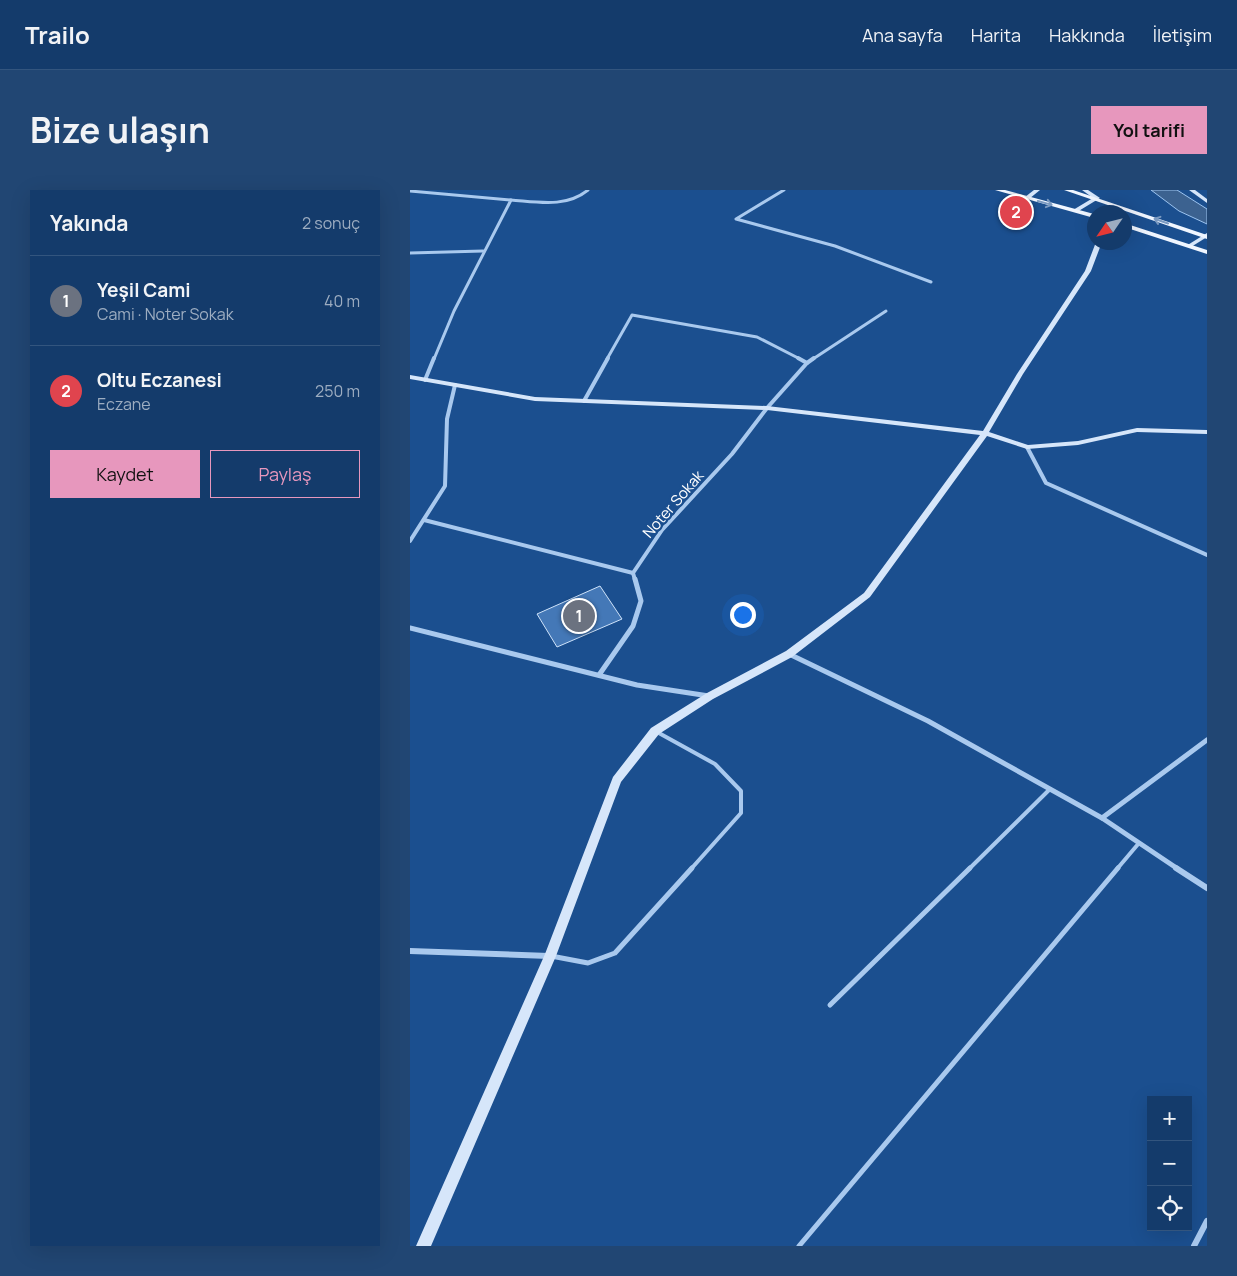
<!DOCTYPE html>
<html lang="tr">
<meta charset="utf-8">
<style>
:root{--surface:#143b6b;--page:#214673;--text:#f1f3f6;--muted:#9dadc1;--line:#33557e;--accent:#e797bd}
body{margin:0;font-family:Manrope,sans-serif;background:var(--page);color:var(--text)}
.controls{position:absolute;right:15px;bottom:15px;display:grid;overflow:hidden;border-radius:0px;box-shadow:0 5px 20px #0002}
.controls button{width:45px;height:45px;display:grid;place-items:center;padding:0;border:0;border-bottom:1px solid var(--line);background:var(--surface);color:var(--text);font:25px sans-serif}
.compass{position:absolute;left:677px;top:15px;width:45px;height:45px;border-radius:50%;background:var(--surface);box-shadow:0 5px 20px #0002;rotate:235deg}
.you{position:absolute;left:332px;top:424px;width:18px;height:18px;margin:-12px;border:4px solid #fff;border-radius:50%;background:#1a73e8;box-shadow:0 0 0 8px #1a73e833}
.badge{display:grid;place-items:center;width:32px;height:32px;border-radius:50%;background:var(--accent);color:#fff;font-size:16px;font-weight:700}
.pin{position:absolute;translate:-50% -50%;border:2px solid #fff;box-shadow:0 1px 5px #0006}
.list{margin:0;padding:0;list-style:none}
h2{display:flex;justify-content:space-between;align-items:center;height:65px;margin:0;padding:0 20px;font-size:21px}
h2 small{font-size:16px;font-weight:400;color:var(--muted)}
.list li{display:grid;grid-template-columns:32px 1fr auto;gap:15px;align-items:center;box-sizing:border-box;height:90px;padding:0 20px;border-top:1px solid var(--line)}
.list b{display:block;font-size:19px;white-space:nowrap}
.list p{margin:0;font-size:16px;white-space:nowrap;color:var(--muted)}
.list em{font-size:16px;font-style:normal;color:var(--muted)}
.actions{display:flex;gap:10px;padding:15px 20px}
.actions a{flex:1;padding:11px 0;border:1px solid var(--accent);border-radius:0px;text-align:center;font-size:18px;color:var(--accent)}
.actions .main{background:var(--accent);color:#111}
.icon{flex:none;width:28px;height:28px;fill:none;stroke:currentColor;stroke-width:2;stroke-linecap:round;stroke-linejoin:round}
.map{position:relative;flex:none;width:797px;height:1056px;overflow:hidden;border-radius:0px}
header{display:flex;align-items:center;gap:30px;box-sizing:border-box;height:70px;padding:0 25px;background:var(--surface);border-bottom:1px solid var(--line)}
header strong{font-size:24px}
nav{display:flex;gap:28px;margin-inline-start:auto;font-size:18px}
.intro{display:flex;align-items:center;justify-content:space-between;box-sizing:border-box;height:120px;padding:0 30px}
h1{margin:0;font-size:35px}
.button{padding:12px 22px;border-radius:0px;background:var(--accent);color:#111;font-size:18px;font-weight:700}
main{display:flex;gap:30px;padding:0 30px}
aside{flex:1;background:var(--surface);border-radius:0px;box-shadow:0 5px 20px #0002}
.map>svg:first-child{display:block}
.water{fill:#3c6290;stroke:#9cc4f0}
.building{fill:#4478b7;stroke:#cfe3fa}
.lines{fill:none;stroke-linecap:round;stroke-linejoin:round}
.lane-far1{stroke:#a9c9ee;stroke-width:4}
.lane{stroke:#a9c9ee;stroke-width:5}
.street-far3{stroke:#a9c9ee;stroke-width:3}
.street-far2{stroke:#a9c9ee;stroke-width:4}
.street-far1{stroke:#a9c9ee;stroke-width:5}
.street{stroke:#a9c9ee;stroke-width:6}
.secondary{fill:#d6e6fa;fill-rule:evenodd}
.primary{fill:#f0f6ff;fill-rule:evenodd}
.oneway{stroke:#7b9ac1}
.labels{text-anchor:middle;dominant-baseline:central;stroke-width:4.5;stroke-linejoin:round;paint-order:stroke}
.street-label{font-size:15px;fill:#fff;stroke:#1b4f8f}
</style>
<header>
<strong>Trailo</strong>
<nav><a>Ana sayfa</a><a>Harita</a><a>Hakkında</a><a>İletişim</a></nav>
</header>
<div class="intro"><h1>Bize ulaşın</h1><a class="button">Yol tarifi</a></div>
<main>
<aside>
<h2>Yakında<small>2 sonuç</small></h2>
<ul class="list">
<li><span class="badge" style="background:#6b7280">1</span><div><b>Yeşil Cami</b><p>Cami · Noter Sokak</p></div><em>40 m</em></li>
<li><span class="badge" style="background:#e0444e">2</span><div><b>Oltu Eczanesi</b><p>Eczane</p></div><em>250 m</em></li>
</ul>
<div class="actions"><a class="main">Kaydet</a><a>Paylaş</a></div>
</aside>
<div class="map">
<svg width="797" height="1056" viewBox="0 0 797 1056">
<rect width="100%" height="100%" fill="#1b4f8f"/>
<polygon class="water" points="741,0 767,0 797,19 797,34 769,21"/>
<polygon class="building" points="190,396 212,429 147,457 127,424"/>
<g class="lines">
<g class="lane-far1">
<polyline points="247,542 305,574 331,601 331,623 281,679"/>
<polyline points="559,679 640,599"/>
<polyline points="707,679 729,653"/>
</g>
<g class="lane">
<polyline points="141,766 178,773 205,763 282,678"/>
<polyline points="420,815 560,678"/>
<polyline points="389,1056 708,678"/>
</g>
<g class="street-far3">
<polyline points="374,0 326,29 425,56 521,92"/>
<polyline points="0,1 101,10 44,121 24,169"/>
<path d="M101 10C128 12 156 18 178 0"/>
<polyline points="0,63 73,61"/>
<polyline points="197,169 222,125 347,147 390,169"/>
<polyline points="403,169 476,121"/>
</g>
<g class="street-far2">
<polyline points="388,168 397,173"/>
<polyline points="15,190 24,168"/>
<polyline points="174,211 198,168"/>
<polyline points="617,257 636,293 797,365"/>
<polyline points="14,330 223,383"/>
<polyline points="0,351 35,296 37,229 45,195"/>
<polyline points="225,390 223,383 252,340 322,264 357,218 397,173 404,168"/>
</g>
<g class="street-far1">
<polyline points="0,438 227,495 299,506"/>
<polyline points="379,464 518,531 692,628 768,679"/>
<polyline points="189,485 223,436 231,411 225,389"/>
<polyline points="692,628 797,550"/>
</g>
<g class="street">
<polyline points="766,678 797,698"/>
<polyline points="0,761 139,766"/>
<polyline points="784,1056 797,1031"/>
</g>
<g class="secondary">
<polygon points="624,0 630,0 619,9 615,9 615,7"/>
<polygon points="672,0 678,0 690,8 667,22 663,22 663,20 683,8"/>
<polygon points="779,0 785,0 797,9 797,13"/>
<polygon points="797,43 797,47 781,57 776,56"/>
<polygon points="686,52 692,52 681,81 613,184 579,242 618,255 668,251 727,238 797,240 797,244 727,242 668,255 617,259 577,246 460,407 382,467 303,509 249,544 211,592 146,766 21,1056 6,1056 135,764 203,587 241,538 297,503 376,461 454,403 570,245 357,220 125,211 0,189 0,185 125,207 357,216 573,241 607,184 675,81"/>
</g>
<g class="primary">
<polygon points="585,0 595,0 684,24 684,28"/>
<polygon points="654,0 663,0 797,45 797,49"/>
<polygon points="714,33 797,60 797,64 714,37"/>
</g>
</g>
<defs><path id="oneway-shaft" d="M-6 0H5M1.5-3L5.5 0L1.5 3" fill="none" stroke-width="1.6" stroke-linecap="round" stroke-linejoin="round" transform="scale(1.25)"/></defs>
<g class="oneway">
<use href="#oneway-shaft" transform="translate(635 13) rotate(15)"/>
<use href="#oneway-shaft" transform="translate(751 31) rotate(-161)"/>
</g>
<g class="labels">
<g class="street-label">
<text transform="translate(263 314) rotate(-49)">Noter Sokak</text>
</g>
</g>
</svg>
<div class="controls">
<button>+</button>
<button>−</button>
<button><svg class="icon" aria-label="locate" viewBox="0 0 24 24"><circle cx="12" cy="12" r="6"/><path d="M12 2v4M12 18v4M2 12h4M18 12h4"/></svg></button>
</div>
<svg class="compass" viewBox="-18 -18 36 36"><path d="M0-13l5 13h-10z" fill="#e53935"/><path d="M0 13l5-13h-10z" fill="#9dadc1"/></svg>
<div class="you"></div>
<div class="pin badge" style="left:169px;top:426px;background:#6b7280">1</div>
<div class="pin badge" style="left:606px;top:22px;background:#e0444e">2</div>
</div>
</main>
